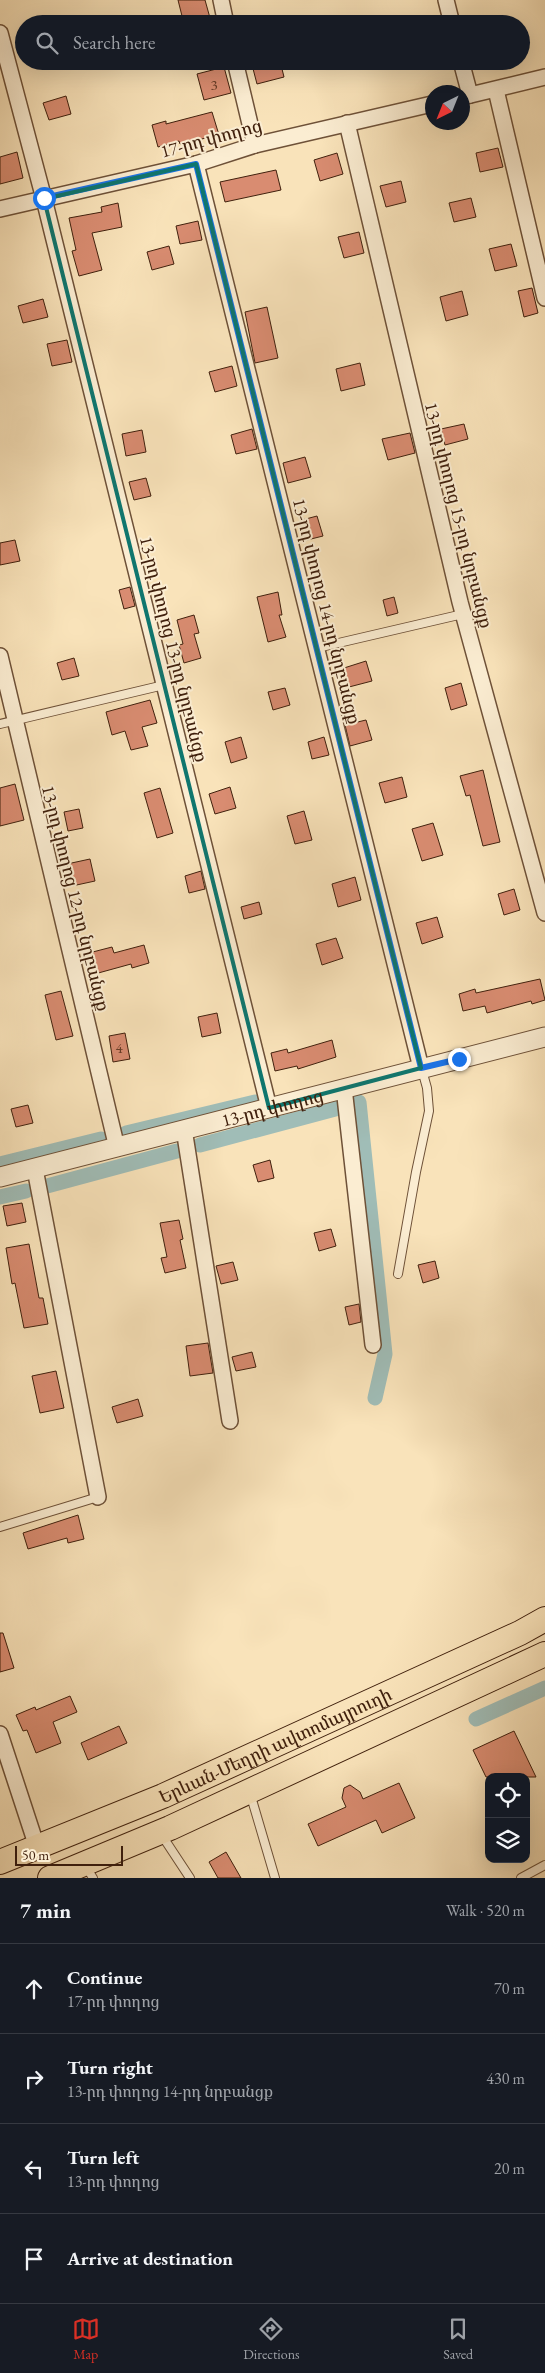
<!DOCTYPE html>
<meta charset="utf-8">
<style>
:root{--surface:#171b24;--page:#20242c;--text:#f1f3f6;--muted:#9ea1a6;--line:#363941;--accent:#d93025}
body{margin:0;font-family:"EB Garamond","Noto Serif Armenian",serif;background:var(--page);color:var(--text)}
.controls{position:absolute;right:15px;bottom:15px;display:grid;overflow:hidden;border-radius:10px;box-shadow:0 5px 20px #0002}
.controls button{width:45px;height:45px;display:grid;place-items:center;padding:0;border:0;border-bottom:1px solid var(--line);background:var(--surface);color:var(--text);font:25px sans-serif}
.compass{position:absolute;left:425px;top:85px;width:45px;height:45px;border-radius:50%;background:var(--surface);box-shadow:0 5px 20px #0002;rotate:223deg}
.scale{position:absolute;left:15px;bottom:12px;width:108px;box-sizing:border-box;padding-left:5px;border:2px solid #40200d;border-top:0;font-size:14px;line-height:18px;white-space:nowrap;color:#40200d;-webkit-text-stroke:4px #fbedd2;paint-order:stroke}
.stop{position:absolute;width:15px;height:15px;margin:-11px;border:4px solid #1a73e8;border-radius:50%;background:#fff}
.stop.end{background:#1a73e8;border-color:#fff;box-shadow:0 1px 5px #0008}
.list{margin:0;padding:0;list-style:none}
h2{display:flex;justify-content:space-between;align-items:center;height:65px;margin:0;padding:0 20px;font-size:21px}
h2 small{font-size:16px;font-weight:400;color:var(--muted)}
.list li{display:grid;grid-template-columns:32px 1fr auto;gap:15px;align-items:center;box-sizing:border-box;height:90px;padding:0 20px;border-top:1px solid var(--line)}
.list b{display:block;font-size:19px;white-space:nowrap}
.list p{margin:0;font-size:16px;white-space:nowrap;color:var(--muted)}
.list em{font-size:16px;font-style:normal;color:var(--muted)}
.icon{flex:none;width:28px;height:28px;fill:none;stroke:currentColor;stroke-width:2;stroke-linecap:round;stroke-linejoin:round}
.map{position:relative;flex:none;width:545px;height:1878px;overflow:hidden}
.search{position:absolute;background:var(--surface);box-shadow:0 5px 20px #0002;left:15px;right:15px;top:15px;height:55px;display:flex;align-items:center;gap:12px;box-sizing:border-box;padding:0 18px;border-radius:28px;color:var(--muted);font-size:19px}
.sheet{height:425px;background:var(--surface)}
nav{display:flex;justify-content:space-around;align-items:center;box-sizing:border-box;height:70px;border-top:1px solid var(--line);background:var(--surface);font-size:14px;color:var(--muted)}
nav a{display:grid;justify-items:center;gap:2px}
nav .on{color:var(--accent)}
.map>svg:first-child{display:block}
.lines{fill:none;stroke-linecap:round;stroke-linejoin:round}
.canal{stroke:#a0bdb7;stroke-width:15}
.building{fill:#d98c71;stroke:#40200d}
.service-casing{stroke:#6e5138;stroke-width:10}
.minor-casing{stroke:#6e5138;stroke-width:18}
.tertiary-casing{stroke:#6e5138;stroke-width:21}
.trunk-casing{stroke:#40200d;stroke-width:26}
.service{stroke:#fbedd2;stroke-width:8}
.minor{stroke:#fbedd2;stroke-width:15}
.tertiary{stroke:#fbedd2;stroke-width:19}
.trunk{stroke:#f9e3ba;stroke-width:24}
.route{stroke:#1a73e8;stroke-width:6}
.marked{fill:none;stroke:#0f766e;stroke-width:4;stroke-linejoin:round}
.labels{text-anchor:middle;dominant-baseline:central;stroke-width:4;stroke-linejoin:round;paint-order:stroke}
.number-label{font-size:15px;fill:#663b26}
.street-label{font-size:18px;fill:#40200d;stroke:#fbedd2}
</style>
<div class="map">
<svg width="545" height="1878" viewBox="0 0 545 1878">
<rect width="100%" height="100%" fill="#f9e3ba"/>
<filter id="stains"><feTurbulence type="fractalNoise" baseFrequency=".004" numOctaves="4"/><feColorMatrix values="0 0 0 0 .2 0 0 0 0 .09 0 0 0 0 .02 0 0 0 .5 -.17"/></filter>
<radialGradient id="worn" r=".72"><stop offset=".6" stop-color="#630" stop-opacity="0"/><stop offset="1" stop-color="#630" stop-opacity=".3"/></radialGradient>
<g class="lines">
<g class="canal">
<polyline points="359,1102 385,1354 375,1398"/>
<polyline points="126,1133 255,1102"/>
<polyline points="200,1145 339,1108"/>
<polyline points="0,1164 101,1139"/>
<polyline points="47,1186 177,1151"/>
<polyline points="0,1197 26,1191"/>
<polyline points="476,1719 545,1688"/>
</g>
</g>
<g class="building">
<polygon points="178,0 205,0 210,18 184,24"/>
<polygon points="251,61 280,61 284,77 257,84"/>
<polygon points="224,67 231,93 204,100 197,74"/>
<polygon points="66,96 71,114 49,120 43,103"/>
<polygon points="212,112 219,135 180,144 179,141 158,147 152,125 166,121 166,124"/>
<polygon points="498,148 503,167 480,172 476,153"/>
<polygon points="17,152 23,178 0,184 0,157"/>
<polygon points="337,153 343,174 320,181 314,160"/>
<polygon points="276,170 281,190 225,202 220,182"/>
<polygon points="401,181 406,202 386,207 380,186"/>
<polygon points="471,198 476,217 454,222 449,203"/>
<polygon points="118,203 122,227 92,233 102,270 79,276 72,251 76,250 69,218 102,212 101,207"/>
<polygon points="198,221 202,240 180,244 176,226"/>
<polygon points="359,232 364,253 344,258 338,237"/>
<polygon points="511,244 517,266 495,271 489,249"/>
<polygon points="169,246 174,264 152,270 147,252"/>
<polygon points="532,288 538,313 524,317 518,291"/>
<polygon points="462,291 468,315 446,321 440,297"/>
<polygon points="43,299 48,317 23,323 18,306"/>
<polygon points="267,307 278,358 255,363 245,312"/>
<polygon points="67,340 72,362 52,366 47,344"/>
<polygon points="360,363 365,385 341,391 336,369"/>
<polygon points="232,366 237,386 215,392 209,372"/>
<polygon points="464,424 468,439 445,445 441,429"/>
<polygon points="252,429 257,449 236,454 231,435"/>
<polygon points="142,430 146,452 126,456 122,434"/>
<polygon points="410,433 415,453 388,460 382,439"/>
<polygon points="305,457 311,477 288,483 283,463"/>
<polygon points="146,478 151,496 134,500 129,482"/>
<polygon points="317,516 323,536 307,540 302,520"/>
<polygon points="15,540 20,561 0,565 0,543"/>
<polygon points="130,587 135,606 124,609 119,590"/>
<polygon points="278,592 282,615 279,615 286,637 268,642 257,597"/>
<polygon points="394,597 398,613 387,616 383,600"/>
<polygon points="194,615 199,633 194,634 201,658 184,663 179,645 183,644 177,620"/>
<polygon points="74,658 79,676 62,680 57,663"/>
<polygon points="366,661 372,681 349,687 344,668"/>
<polygon points="461,683 467,705 451,710 445,688"/>
<polygon points="285,688 290,705 273,710 268,692"/>
<polygon points="150,700 157,723 142,727 148,746 131,750 125,731 112,735 106,712"/>
<polygon points="366,720 372,740 350,746 345,725"/>
<polygon points="241,737 247,758 231,763 225,742"/>
<polygon points="324,737 329,755 312,759 308,742"/>
<polygon points="483,770 500,842 483,846 470,795 466,796 460,776"/>
<polygon points="402,777 407,797 385,803 379,783"/>
<polygon points="15,784 24,820 0,826 0,788"/>
<polygon points="230,787 236,808 215,814 209,794"/>
<polygon points="160,788 173,833 157,838 144,793"/>
<polygon points="79,809 83,828 68,831 64,812"/>
<polygon points="304,811 312,840 295,844 287,816"/>
<polygon points="433,823 443,855 422,861 412,829"/>
<polygon points="90,859 95,881 72,886 67,864"/>
<polygon points="201,871 205,889 189,893 185,876"/>
<polygon points="355,877 361,900 338,907 332,884"/>
<polygon points="514,889 520,910 504,915 498,894"/>
<polygon points="259,902 262,914 244,919 241,907"/>
<polygon points="437,917 443,937 422,944 416,923"/>
<polygon points="336,938 343,958 322,965 316,944"/>
<polygon points="144,945 149,963 132,968 131,964 91,975 85,954 112,947 114,953"/>
<polygon points="540,979 545,1000 532,1004 531,1001 487,1013 485,1006 463,1011 459,994 475,989 476,993"/>
<polygon points="61,991 73,1036 56,1040 45,995"/>
<polygon points="217,1013 221,1033 202,1037 198,1017"/>
<polygon points="125,1033 130,1059 113,1062 109,1036"/>
<polygon points="332,1040 336,1057 298,1069 297,1066 275,1071 271,1053 287,1049 288,1053"/>
<polygon points="28,1105 33,1123 16,1127 11,1109"/>
<polygon points="270,1160 274,1178 258,1182 253,1165"/>
<polygon points="22,1203 26,1222 7,1226 3,1206"/>
<polygon points="179,1220 183,1239 180,1240 186,1268 165,1273 161,1258 167,1257 160,1223"/>
<polygon points="331,1229 336,1246 319,1251 314,1233"/>
<polygon points="29,1244 39,1298 43,1298 48,1324 24,1328 15,1283 12,1284 6,1248"/>
<polygon points="435,1261 439,1278 423,1283 418,1265"/>
<polygon points="233,1262 238,1280 221,1284 216,1266"/>
<polygon points="359,1304 361,1322 349,1325 345,1307"/>
<polygon points="208,1343 213,1373 190,1376 186,1346"/>
<polygon points="252,1352 256,1367 236,1371 232,1357"/>
<polygon points="56,1371 64,1408 40,1413 32,1376"/>
<polygon points="138,1399 143,1416 117,1423 112,1407"/>
<polygon points="78,1515 84,1539 68,1543 67,1538 28,1549 23,1533"/>
<polygon points="0,1633 3,1633 14,1668 0,1672"/>
<polygon points="70,1696 77,1712 53,1722 61,1743 36,1753 27,1730 23,1731 16,1715 35,1707 36,1710"/>
<polygon points="119,1726 127,1743 88,1760 81,1743"/>
<polygon points="514,1731 536,1777 486,1777 473,1750"/>
<polygon points="399,1783 415,1818 382,1833 376,1820 318,1846 308,1824 346,1807 342,1798 344,1788 350,1785 360,1792 363,1799"/>
<polygon points="226,1852 241,1878 218,1878 209,1862"/>
</g>
<g class="lines">
<defs>
<g id="service">
<polyline points="317,648 463,614"/>
<polyline points="0,724 164,685"/>
<polyline points="398,1274 416,1172 429,1111 427,1088 422,1070"/>
<polyline points="0,1527 98,1497"/>
<polyline points="250,1793 275,1878"/>
<polyline points="161,1834 190,1878"/>
<polyline points="85,1865 93,1878"/>
<polyline points="521,1878 545,1865"/>
</g>
<g id="minor">
<polyline points="221,0 226,24"/>
<polyline points="446,0 452,24"/>
<polyline points="0,33 44,199 269,1108"/>
<polyline points="235,61 255,145"/>
<polyline points="461,61 470,95"/>
<polyline points="496,90 545,298"/>
<polyline points="462,97 545,77"/>
<polyline points="347,123 460,602 545,913"/>
<polyline points="196,164 421,1068"/>
<polyline points="0,209 196,164 255,145 432,104"/>
<polyline points="0,656 117,1148"/>
<polyline points="344,1088 373,1345"/>
<polyline points="184,1129 230,1421"/>
<polyline points="35,1169 98,1497"/>
<polyline points="0,1734 37,1847"/>
</g>
<g id="tertiary">
<path id="s1" d="M0 1177 545 1037"/>
</g>
<g id="trunk">
<path id="s2" d="M0 1862 163 1796 520 1633 545 1619"/>
<polyline points="50,1878 170,1828 545,1654"/>
</g>
</defs>
<use href="#service" class="service-casing"/>
<use href="#minor" class="minor-casing"/>
<use href="#tertiary" class="tertiary-casing"/>
<use href="#trunk" class="trunk-casing"/>
<use href="#service" class="service"/>
<use href="#minor" class="minor"/>
<use href="#tertiary" class="tertiary"/>
<use href="#trunk" class="trunk"/>
</g>
<g class="lines">
<polyline class="route" points="44,198 196,164 421,1068 459,1059"/>
</g>
<path class="marked" d="M196 164 421 1068 269 1108 44 199Z"/>
<g class="labels">
<g class="number-label">
<text x="214" y="84">3</text>
<text x="119" y="1047">4</text>
</g>
<g class="street-label">
<text transform="translate(211 138) rotate(-15)">17-րդ փողոց</text>
<text transform="translate(459 515) rotate(76)">13-րդ փողոց 15-րդ նրբանցք</text>
<text transform="translate(327 611) rotate(76)">13-րդ փողոց 14-րդ նրբանցք</text>
<text transform="translate(174 649) rotate(76)">13-րդ փողոց 13-րդ նրբանցք</text>
<text transform="translate(76 898) rotate(76)">13-րդ փողոց 12-րդ նրբանցք</text>
<text stroke="none"><textPath href="#s1" startOffset="281">13-րդ փողոց</textPath></text>
<text stroke="none"><textPath href="#s2" startOffset="299">Երևան-Մեղրի ավտոմայրուղի</textPath></text>
</g>
</g>
<rect width="100%" height="100%" filter="url(#stains)"/>
<rect width="100%" height="100%" fill="url(#worn)"/>
</svg>
<div class="controls">
<button><svg class="icon" aria-label="locate" viewBox="0 0 24 24"><circle cx="12" cy="12" r="6"/><path d="M12 2v4M12 18v4M2 12h4M18 12h4"/></svg></button>
<button><svg class="icon" aria-label="layers" viewBox="0 0 24 24"><path d="M12 4l9 5-9 5-9-5zM3 14l9 5 9-5"/></svg></button>
</div>
<svg class="compass" viewBox="-18 -18 36 36"><path d="M0-13l5 13h-10z" fill="#e53935"/><path d="M0 13l5-13h-10z" fill="#9ea1a6"/></svg>
<div class="scale">50 m</div>
<div class="stop" style="left:44px;top:198px"></div>
<div class="stop end" style="left:459px;top:1059px"></div>
<div class="search"><svg class="icon" aria-label="search" viewBox="0 0 24 24"><circle cx="10" cy="10" r="6"/><path d="M15 15l6 6"/></svg>Search here</div>
</div>
<section class="sheet">
<h2>7 min<small>Walk · 520 m</small></h2>
<ul class="list">
<li><svg class="icon" aria-label="ahead" viewBox="0 0 24 24"><path d="M12 20V5M6 11l6-6 6 6"/></svg><div><b>Continue</b><p>17-րդ փողոց</p></div><em>70 m</em></li>
<li><svg class="icon" aria-label="right" viewBox="0 0 24 24"><path d="M7 20v-9h11M14 6l5 5-5 5"/></svg><div><b>Turn right</b><p>13-րդ փողոց 14-րդ նրբանցք</p></div><em>430 m</em></li>
<li><svg class="icon" aria-label="left" viewBox="0 0 24 24"><path d="M17 20v-9H6M10 6l-5 5 5 5"/></svg><div><b>Turn left</b><p>13-րդ փողոց</p></div><em>20 m</em></li>
<li><svg class="icon" aria-label="arrive" viewBox="0 0 24 24"><path d="M6 21V4h12l-3 4 3 4H6"/></svg><div><b>Arrive at destination</b></div></li>
</ul>
</section>
<nav>
<a class="on"><svg class="icon" aria-label="map" viewBox="0 0 24 24"><path d="M3 6l6-2 6 2 6-2v14l-6 2-6-2-6 2zM9 4v14M15 6v14"/></svg>Map</a>
<a><svg class="icon" aria-label="directions" viewBox="0 0 24 24"><path d="M12 3l9 9-9 9-9-9zM9 14v-3h6M13 9l2 2-2 2"/></svg>Directions</a>
<a><svg class="icon" aria-label="saved" viewBox="0 0 24 24"><path d="M7 4h10v16l-5-4-5 4z"/></svg>Saved</a>
</nav>
